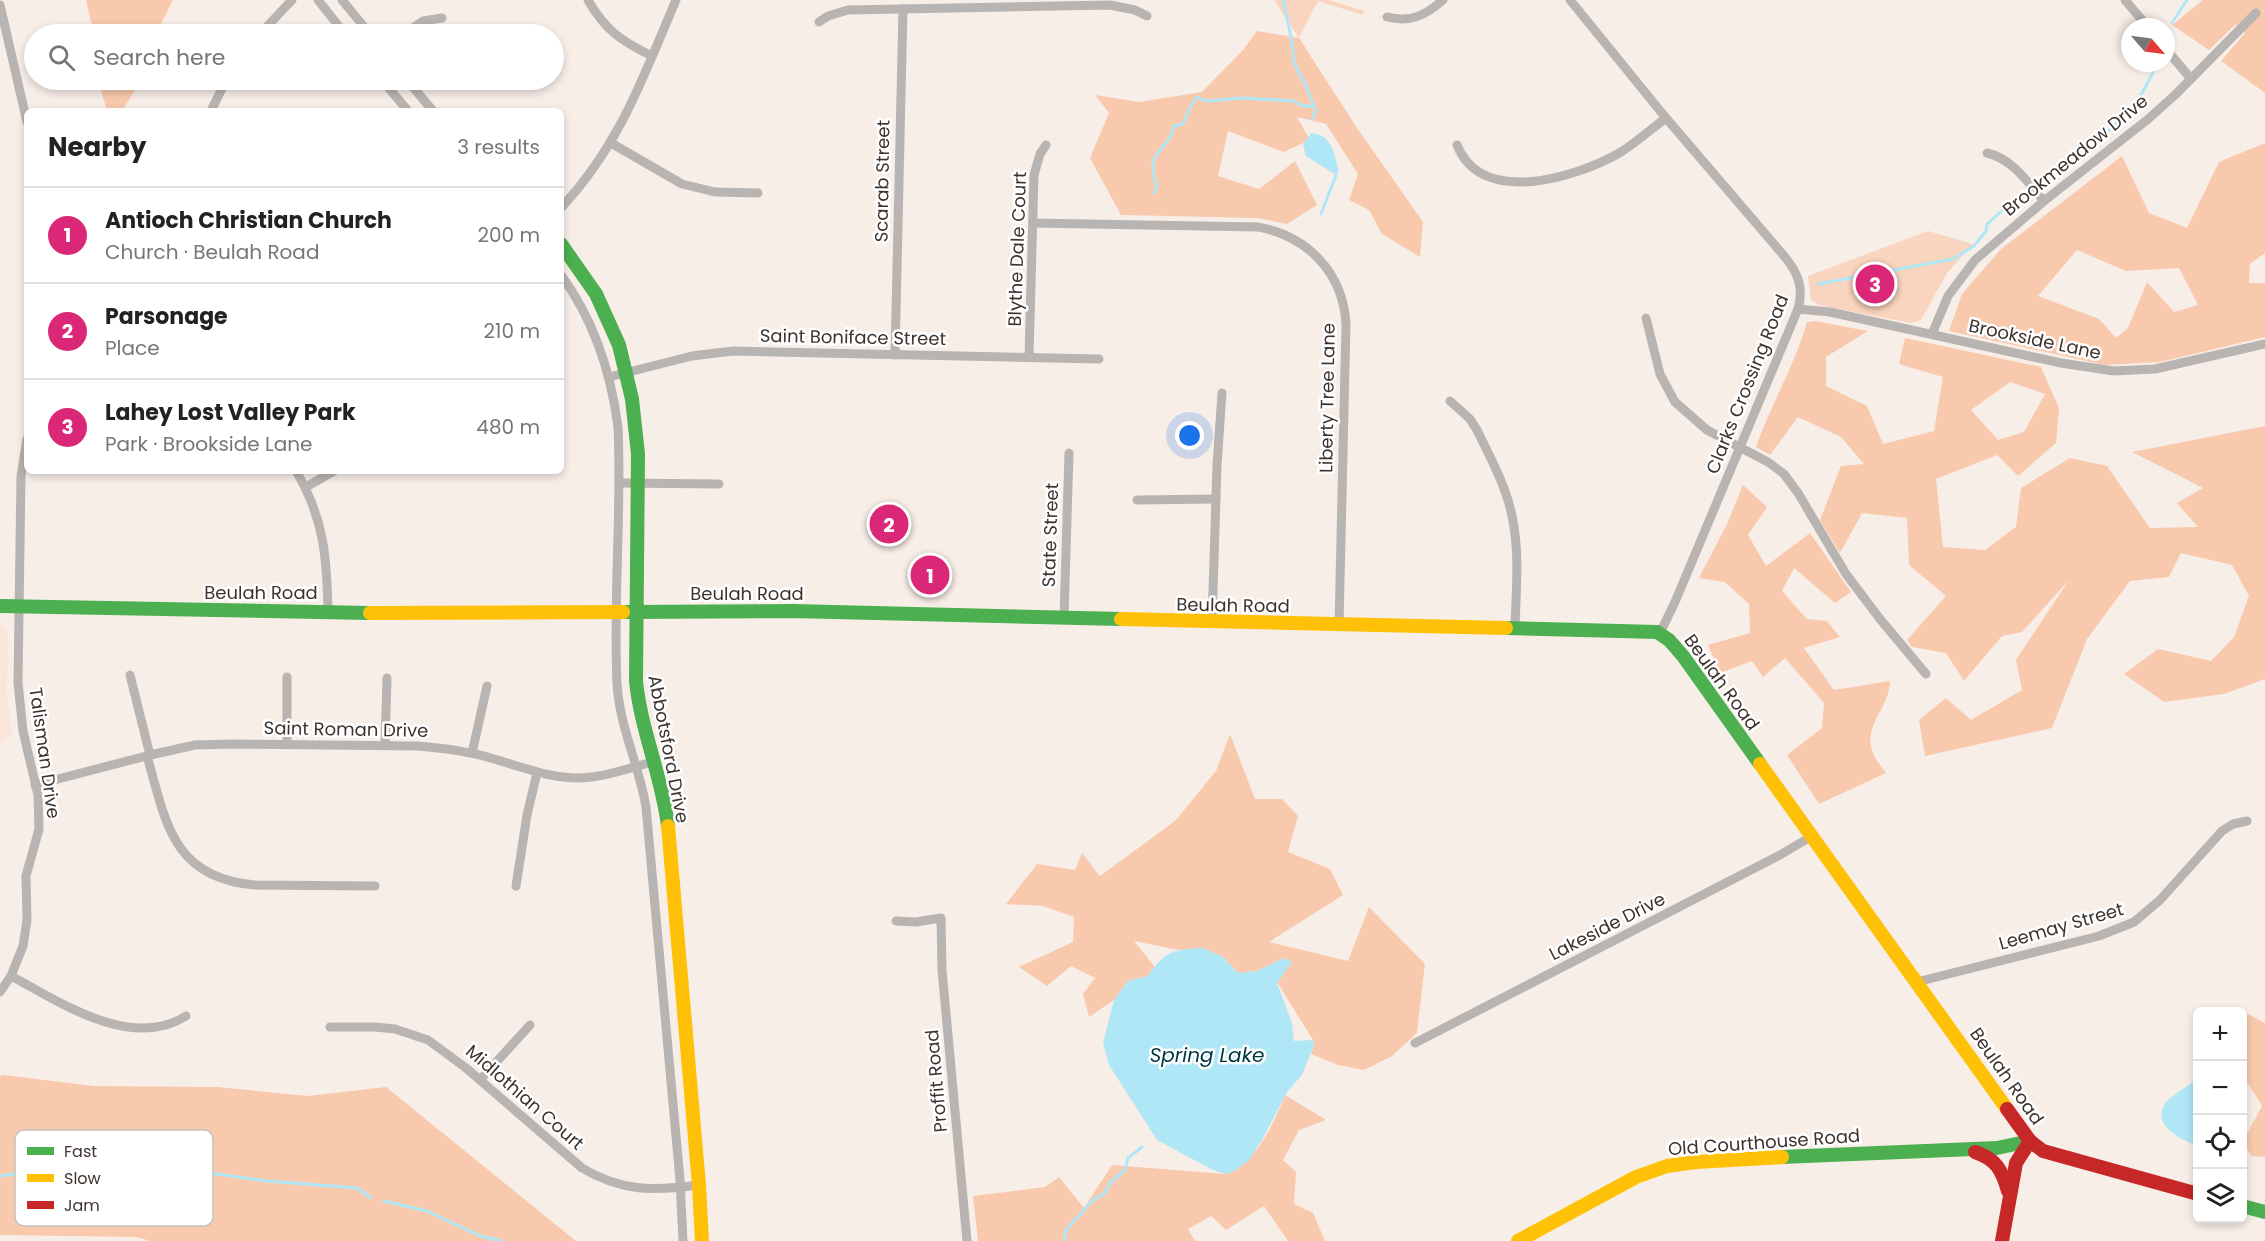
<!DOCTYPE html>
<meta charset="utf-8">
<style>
:root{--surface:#fff;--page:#f6f6f6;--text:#222;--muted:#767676;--line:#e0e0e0;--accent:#db2777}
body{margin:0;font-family:Poppins,sans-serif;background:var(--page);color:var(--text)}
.controls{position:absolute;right:18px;bottom:18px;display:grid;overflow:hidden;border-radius:9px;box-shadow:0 3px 9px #0003}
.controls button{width:54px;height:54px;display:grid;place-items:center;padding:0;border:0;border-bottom:2px solid var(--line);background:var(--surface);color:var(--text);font:30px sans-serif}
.compass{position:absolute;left:2121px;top:18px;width:54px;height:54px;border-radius:50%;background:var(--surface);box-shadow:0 3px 9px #0003;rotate:118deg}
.you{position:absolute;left:1190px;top:436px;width:21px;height:21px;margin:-15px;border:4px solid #fff;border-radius:50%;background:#1a73e8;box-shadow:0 0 0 9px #1a73e833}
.badge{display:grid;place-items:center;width:39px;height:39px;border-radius:50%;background:var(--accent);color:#fff;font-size:20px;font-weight:700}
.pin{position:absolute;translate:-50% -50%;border:3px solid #fff;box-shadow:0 2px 6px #0006}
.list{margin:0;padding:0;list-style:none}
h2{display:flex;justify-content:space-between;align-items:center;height:78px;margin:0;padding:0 24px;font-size:26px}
h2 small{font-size:20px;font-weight:400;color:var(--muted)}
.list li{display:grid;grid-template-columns:39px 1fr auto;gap:18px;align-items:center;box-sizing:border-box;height:96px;padding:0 24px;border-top:2px solid var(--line)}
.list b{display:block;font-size:22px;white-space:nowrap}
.list p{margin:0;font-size:20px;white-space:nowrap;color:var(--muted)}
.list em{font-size:20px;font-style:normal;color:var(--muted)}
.icon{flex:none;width:33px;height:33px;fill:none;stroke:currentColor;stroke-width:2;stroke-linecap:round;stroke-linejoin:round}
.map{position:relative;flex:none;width:2265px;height:1241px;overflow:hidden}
.search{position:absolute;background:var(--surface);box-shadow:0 3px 9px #0003;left:24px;top:24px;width:540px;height:66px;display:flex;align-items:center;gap:15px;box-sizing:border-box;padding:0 21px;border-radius:33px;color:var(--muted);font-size:22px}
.panel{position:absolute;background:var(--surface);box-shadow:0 3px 9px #0003;left:24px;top:108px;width:540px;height:366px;border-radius:9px}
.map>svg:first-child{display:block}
.built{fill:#fae5da}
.green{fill:#f9d4bf}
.forest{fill:#f9c9ae;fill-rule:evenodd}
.water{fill:#afe7f7}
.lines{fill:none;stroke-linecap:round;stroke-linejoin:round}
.stream{stroke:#afe7f7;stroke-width:3}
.street{stroke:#b8b4b1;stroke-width:9}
.fast{stroke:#4caf50;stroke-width:14}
.slow{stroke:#ffc107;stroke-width:14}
.jam{stroke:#c62828;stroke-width:14}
.labels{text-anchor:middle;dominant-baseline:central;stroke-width:5;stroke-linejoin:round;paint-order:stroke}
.street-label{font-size:18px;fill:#3c332e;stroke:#fff}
.water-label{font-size:20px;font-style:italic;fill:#003542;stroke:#fff}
.key{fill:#fff;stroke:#c4c2c0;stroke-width:1.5}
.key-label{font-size:16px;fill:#3c332e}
</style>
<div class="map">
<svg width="2265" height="1241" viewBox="0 0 2265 1241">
<rect width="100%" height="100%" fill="#f8eee8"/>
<polygon class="built" points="0,624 4,626 8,633 7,691 12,735 0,744"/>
<g class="green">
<polygon points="1274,0 1329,0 1364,11 1363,15 1318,1 1299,38"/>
<polygon points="1928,231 1973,244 1947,273 1921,320 1911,323 1819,305 1811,300 1808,276"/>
</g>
<g class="forest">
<polygon points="86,0 173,0 156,34 94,34"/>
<polygon points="2203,0 2265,0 2265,93 2221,61 2245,33 2236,24 2209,50 2172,25"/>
<polygon points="1257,31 1299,38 1357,128 1423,222 1420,257 1382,234 1369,210 1349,200 1358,174 1326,124 1297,117 1310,140 1284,152 1228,131 1218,176 1259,189 1295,161 1317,205 1287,224 1257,218 1121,215 1090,158 1109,113 1095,95 1139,102 1202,92 1243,50"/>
<polygon points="98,80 141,80 122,111 107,111"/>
<path d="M2265 143V253L2250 264 2249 283H2265V337L2160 362 2105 365 1949 331 1962 294 2001 249 2122 156 2149 213 2187 228 2219 162ZM2077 250 2126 271 2179 268 2198 305 2174 312 2147 282 2128 328 2116 338 2099 319 2038 296Z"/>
<path d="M1815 321 1868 331 1826 357V386L1867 406 1883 444 1934 431 1943 377 1899 364 1905 338 2041 367 2059 408 2056 443 2018 476 1997 455 1936 479 1943 547 1985 550 2016 527 2021 488 2070 458 2107 466 2150 528 2198 527 2177 503 2203 488 2132 452 2265 426V679L2224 694 2164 702 2124 674 2158 649 2211 661 2234 637 2249 596 2232 565 2181 553 2169 577 2130 581 2087 639 2052 728 1925 756 1919 720 1946 698 1971 720 2022 690 2016 660 2069 580 2022 632 2002 636 1964 681 1946 653 1912 647 1907 640 1946 596 1909 565 1907 518 1862 513 1840 553 1820 520 1841 466 1864 464 1841 437 1798 417 1770 455 1756 447C1771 404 1795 365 1807 322ZM2010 382 2045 394 2024 432 1998 440 1971 410Z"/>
<path d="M1743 485 1767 507 1748 535 1766 566 1810 533 1851 592 1835 603 1794 568 1782 591 1807 619 1827 621 1840 637 1804 648 1834 690 1890 681C1890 708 1862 725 1873 753 1875 760 1882 767 1886 773L1819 804 1787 755 1822 728 1824 703 1785 658 1763 677 1752 661 1720 673 1708 645 1750 633 1749 604 1725 582 1699 578 1727 524Z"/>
<polygon points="1230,734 1255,799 1282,799 1298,816 1288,852 1330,869 1343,895 1269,942 1348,961 1369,907 1425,964 1417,1033 1392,1056 1364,1070 1338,1065 1311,1054 1314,1045 1313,1040 1277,982 1291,962 1284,958 1257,971 1238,973 1223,957 1203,948 1178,950 1134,941 1155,967 1148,976 1128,981 1114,1000 1089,1017 1083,994 1095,978 1071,966 1047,986 1019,967 1073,942 1074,917 1043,906 1006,904 1037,864 1075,870 1082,853 1100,876 1175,821 1216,771"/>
<polygon points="2244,1012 2265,1023 2265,1157 2252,1156 2244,1145 2247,1134 2262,1106 2243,1075"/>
<polygon points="3,1075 94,1086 217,1087 308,1096 386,1087 576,1241 150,1241 137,1237 0,1235 0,1076"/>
<path d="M1285 1095 1326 1120 1299 1130 1283 1160 1296 1172 1294 1204 1313 1213 1325 1241H1288L1264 1206 1226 1230 1211 1216 1188 1229 1195 1241H978L973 1196 1045 1187 1059 1177 1084 1208 1112 1165 1225 1174C1254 1167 1275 1121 1285 1095Z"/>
</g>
<g class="water">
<path d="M1311 133C1332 134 1334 154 1339 171L1333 173 1306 156 1303 145Z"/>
<path d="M1203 948 1223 957 1238 973 1257 971 1284 958 1292 962 1277 983 1292 1023 1294 1041 1313 1040 1314 1045 1302 1075 1287 1092 1262 1140 1249 1160 1233 1172 1225 1174 1211 1169 1157 1140 1109 1065 1103 1043 1114 1000 1128 981 1148 976C1166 950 1172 950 1203 948Z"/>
<path d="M2197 1078V1145C2182 1141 2151 1125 2165 1104 2170 1096 2189 1086 2197 1078Z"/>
</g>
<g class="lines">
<g class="stream">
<polyline points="1283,0 1292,42 1294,63 1306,86 1316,111 1312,119"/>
<polyline points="2172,23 2187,0"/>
<polyline points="2043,179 2080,148 2108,131 2135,106 2155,69"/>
<path d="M1154 193 1157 187C1143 146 1169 154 1174 126L1183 124 1190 107 1197 97 1206 101 1242 98 1294 101 1302 106H1313"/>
<polyline points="1321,214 1336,175 1335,170"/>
<polyline points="1818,284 1953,259 1974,246 1986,231 1987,224 2015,199 2024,197"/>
<polyline points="94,1162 122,1158 171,1173 203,1172 267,1181 357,1188 371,1198"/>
<polyline points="0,1176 85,1164"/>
<polyline points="384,1201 427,1211 480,1236 502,1241"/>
<polyline points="1064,1240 1066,1230 1092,1201 1105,1193 1110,1183 1125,1170 1128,1158 1142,1147"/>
</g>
<g class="street">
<polyline points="318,0 345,34"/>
<polyline points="342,0 370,34"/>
<path d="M588 0C605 30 621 41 652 56"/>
<path d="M1570 0 1666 118 1785 257C1798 273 1804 288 1798 309L1675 602 1660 633"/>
<polyline points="2125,0 2148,27"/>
<polyline points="0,5 27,122"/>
<path d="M1387 17C1411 23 1426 15 1443 0"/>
<polyline points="819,22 828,16 848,10 1110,5 1135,10 1147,16"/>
<polyline points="260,34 292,0"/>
<polyline points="404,34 423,21 442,18"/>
<polyline points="2166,49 2191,79"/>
<polyline points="382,80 408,111"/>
<polyline points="407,80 433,111"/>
<polyline points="211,111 226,80"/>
<polyline points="611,143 682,184 715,192 758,193"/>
<path d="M1457 145C1482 208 1578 177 1621 152 1637 142 1651 129 1666 118"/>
<path d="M1987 153C2013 159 2027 182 2044 201"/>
<path d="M561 208C620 145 643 77 676 0"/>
<path d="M1033 223 1258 227C1307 236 1343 272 1346 324L1339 624"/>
<path d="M561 275C594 320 611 373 618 427 622 512 613 598 617 683 619 725 639 765 646 807L680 1180 683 1241"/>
<polyline points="1798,309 1830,312 2061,363 2114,371 2155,369 2265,344"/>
<polyline points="1646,318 1660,374 1675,402 1707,430 1768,462 1784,474 1798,493 1846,574 1880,619 1926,674"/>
<polyline points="1932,334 1948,296 1975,260 2044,201 2147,120 2175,95 2256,13"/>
<polyline points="895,355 903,9"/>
<polyline points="1029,357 1034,175 1040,154 1046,145"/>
<polyline points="609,377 692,356 733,351 1099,359"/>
<path d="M1450 401 1470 419 1477 430C1490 457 1506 486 1512 516 1520 553 1516 591 1515 628"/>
<path d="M296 471C324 518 327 558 328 611"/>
<polyline points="619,483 719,484"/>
<polyline points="306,487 334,471"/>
<polyline points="1137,500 1216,499"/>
<polyline points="1064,618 1069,453"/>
<polyline points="1212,622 1217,465 1222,393"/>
<polyline points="130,675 150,755"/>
<polyline points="287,744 287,677"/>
<polyline points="385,745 387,678"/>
<polyline points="472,753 487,686"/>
<path d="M147 756C166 822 172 878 255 885L375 886"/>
<path d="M35 785 150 755 195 745 234 744 417 746C443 748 469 751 494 759 522 767 549 778 579 778 605 777 630 768 655 761"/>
<polyline points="516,886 527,815 537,773"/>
<polyline points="896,921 916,922 941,918 942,970 967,1241"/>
<path d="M11 976C60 1002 131 1051 186 1016"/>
<polyline points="1917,982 2099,936 2134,922 2160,900 2222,831 2233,824 2247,821"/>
<polyline points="0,992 11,976 23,946 27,920 26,876 39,829 38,795 23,731 18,683 21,476 27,439"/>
<path d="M330 1027H375L395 1029 428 1040 466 1068 582 1168C622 1192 654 1191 699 1185"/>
<polyline points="1415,1043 1780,855 1812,836"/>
<polyline points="480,1080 530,1025"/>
</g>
<g class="fast">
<path d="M561 244 596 294 619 345 632 399 638 454 636 681C641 731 662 776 668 826"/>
<polyline points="0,606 370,613"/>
<polyline points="623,612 792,611 1121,619"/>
<polyline points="1506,628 1657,632 1669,640 1683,656 1760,764"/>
<polyline points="1782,1157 1997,1148 2030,1141"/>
<polyline points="2242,1206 2265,1212"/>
</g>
<g class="slow">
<polyline points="370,613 623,612"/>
<polyline points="1121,619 1506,628"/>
<polyline points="1760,764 2007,1109"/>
<polyline points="668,826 699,1185 702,1241"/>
<polyline points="1518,1241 1636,1177 1667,1166 1696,1162 1782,1157"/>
</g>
<g class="jam">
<polyline points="2007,1109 2030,1141 2043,1151 2198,1194"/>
<path d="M1975 1152C1996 1159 2002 1170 2008 1191"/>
<polyline points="2002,1241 2016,1163 2030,1141"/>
</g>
</g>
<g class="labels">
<g class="street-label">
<text transform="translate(2075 155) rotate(-39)">Brookmeadow Drive</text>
<text transform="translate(882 181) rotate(-89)">Scarab Street</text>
<text transform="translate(1017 249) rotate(-88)">Blythe Dale Court</text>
<text transform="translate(853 337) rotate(1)">Saint Boniface Street</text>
<text transform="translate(2035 339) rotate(12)">Brookside Lane</text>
<text transform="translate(1747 384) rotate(-68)">Clarks Crossing Road</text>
<text transform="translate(1327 398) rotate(-89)">Liberty Tree Lane</text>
<text transform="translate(1050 535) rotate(-88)">State Street</text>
<text x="261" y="592">Beulah Road</text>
<text x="747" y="593">Beulah Road</text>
<text transform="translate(1233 605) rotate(1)">Beulah Road</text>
<text transform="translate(1722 682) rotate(54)">Beulah Road</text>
<text transform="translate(346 729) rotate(1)">Saint Roman Drive</text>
<text transform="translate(669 749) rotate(79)">Abbotsford Drive</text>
<text transform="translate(45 753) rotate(82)">Talisman Drive</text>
<text transform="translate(1607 926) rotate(-27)">Lakeside Drive</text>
<text transform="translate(2061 926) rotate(-16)">Leemay Street</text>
<text transform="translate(2007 1076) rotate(55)">Beulah Road</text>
<text transform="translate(936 1081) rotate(-95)">Proffit Road</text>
<text transform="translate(525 1097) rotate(41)">Midlothian Court</text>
<text transform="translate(1764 1142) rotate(-4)">Old Courthouse Road</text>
</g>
<g class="water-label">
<text x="1207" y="1055">Spring Lake</text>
</g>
</g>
<rect x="15" y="1130" width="198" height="96" rx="9" class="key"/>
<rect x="27" y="1147" width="27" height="8" fill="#4caf50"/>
<rect x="27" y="1174" width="27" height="8" fill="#ffc107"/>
<rect x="27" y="1201" width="27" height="8" fill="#c62828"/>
<g class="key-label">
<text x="64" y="1157">Fast</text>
<text x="64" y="1184">Slow</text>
<text x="64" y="1211">Jam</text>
</g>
</svg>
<div class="controls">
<button>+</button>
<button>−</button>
<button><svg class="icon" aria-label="locate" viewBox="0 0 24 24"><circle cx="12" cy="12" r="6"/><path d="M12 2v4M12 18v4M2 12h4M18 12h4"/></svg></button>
<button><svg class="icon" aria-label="layers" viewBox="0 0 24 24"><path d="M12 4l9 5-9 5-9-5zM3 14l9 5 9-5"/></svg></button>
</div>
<svg class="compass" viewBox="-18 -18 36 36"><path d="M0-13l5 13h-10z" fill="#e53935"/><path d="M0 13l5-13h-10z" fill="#767676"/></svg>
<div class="you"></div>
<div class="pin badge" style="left:930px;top:575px">1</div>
<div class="pin badge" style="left:889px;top:524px">2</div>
<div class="pin badge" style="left:1875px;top:284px">3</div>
<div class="search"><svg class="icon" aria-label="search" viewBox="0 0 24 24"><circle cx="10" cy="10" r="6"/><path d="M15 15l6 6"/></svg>Search here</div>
<section class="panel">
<h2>Nearby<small>3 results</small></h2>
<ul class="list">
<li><span class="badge">1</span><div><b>Antioch Christian Church</b><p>Church · Beulah Road</p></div><em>200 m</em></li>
<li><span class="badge">2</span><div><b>Parsonage</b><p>Place</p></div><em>210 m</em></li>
<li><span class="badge">3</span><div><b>Lahey Lost Valley Park</b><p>Park · Brookside Lane</p></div><em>480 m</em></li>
</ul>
</section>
</div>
